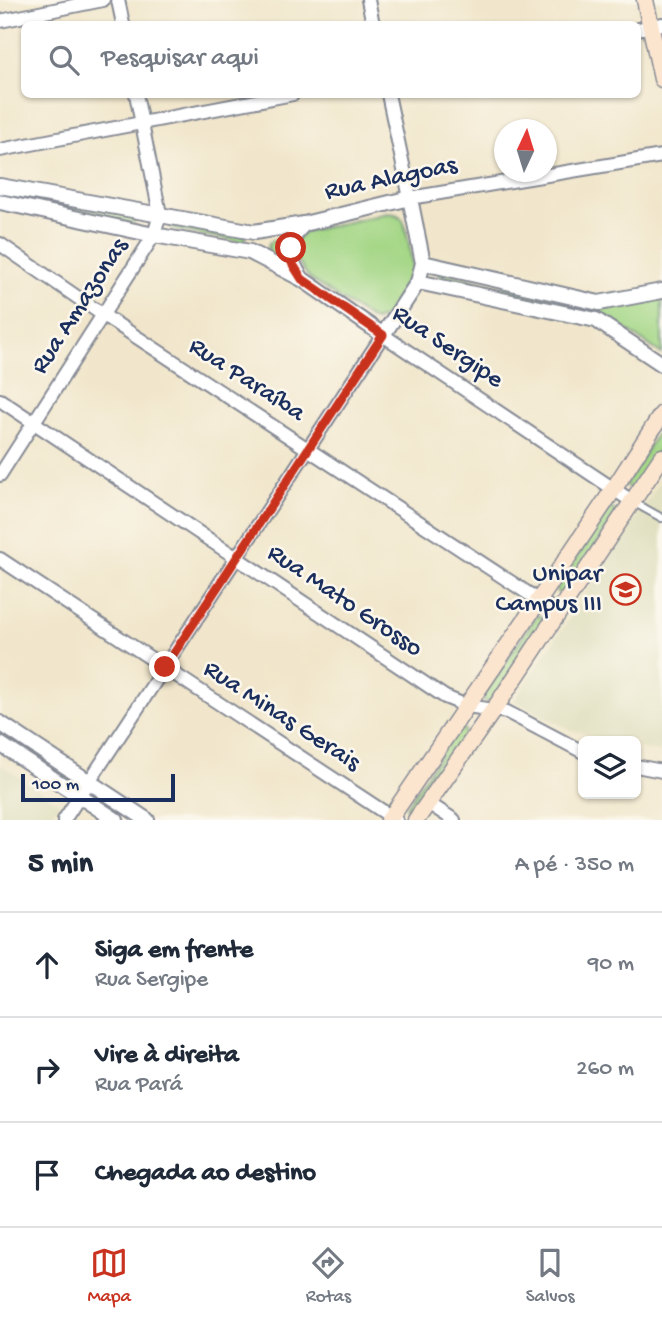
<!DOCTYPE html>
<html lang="pt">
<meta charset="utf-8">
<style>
:root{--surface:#fff;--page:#f6f6f7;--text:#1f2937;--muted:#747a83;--line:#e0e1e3;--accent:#c8321e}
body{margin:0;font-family:"Gochi Hand",sans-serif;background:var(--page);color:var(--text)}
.controls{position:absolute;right:21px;bottom:21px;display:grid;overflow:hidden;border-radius:10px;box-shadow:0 2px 5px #0004}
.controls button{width:63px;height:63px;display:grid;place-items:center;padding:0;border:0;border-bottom:2px solid var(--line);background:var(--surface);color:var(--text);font:35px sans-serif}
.compass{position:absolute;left:494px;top:119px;width:63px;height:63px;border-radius:50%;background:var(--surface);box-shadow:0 2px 5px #0004;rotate:4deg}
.scale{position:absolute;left:21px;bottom:18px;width:154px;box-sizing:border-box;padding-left:7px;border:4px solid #1b2f5e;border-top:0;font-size:19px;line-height:24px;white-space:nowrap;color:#1b2f5e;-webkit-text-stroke:5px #fbf7ec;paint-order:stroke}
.stop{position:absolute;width:21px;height:21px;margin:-16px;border:5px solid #c8321e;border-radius:50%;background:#fff}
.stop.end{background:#c8321e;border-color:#fff;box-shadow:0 2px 7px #0008}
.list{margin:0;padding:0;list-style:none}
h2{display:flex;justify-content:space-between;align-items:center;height:91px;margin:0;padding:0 28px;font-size:30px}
h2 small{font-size:23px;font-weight:400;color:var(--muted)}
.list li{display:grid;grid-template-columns:46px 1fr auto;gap:21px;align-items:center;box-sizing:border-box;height:105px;padding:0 28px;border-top:2px solid var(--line)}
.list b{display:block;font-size:26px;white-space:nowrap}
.list p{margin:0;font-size:23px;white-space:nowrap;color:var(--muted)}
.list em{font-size:23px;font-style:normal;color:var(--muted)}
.icon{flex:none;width:38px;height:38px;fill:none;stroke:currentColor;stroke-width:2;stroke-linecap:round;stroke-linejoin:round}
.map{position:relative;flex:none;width:662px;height:820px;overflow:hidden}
.search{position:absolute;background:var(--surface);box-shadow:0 2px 5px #0004;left:21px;right:21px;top:21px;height:77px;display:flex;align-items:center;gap:18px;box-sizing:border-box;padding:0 24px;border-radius:10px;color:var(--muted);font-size:26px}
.sheet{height:406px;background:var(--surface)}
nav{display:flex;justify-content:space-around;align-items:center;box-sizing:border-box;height:98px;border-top:2px solid var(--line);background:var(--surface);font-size:19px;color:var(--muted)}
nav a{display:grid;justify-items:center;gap:4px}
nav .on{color:var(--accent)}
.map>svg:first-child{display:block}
.built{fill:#deddbb}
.green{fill:#a5d787;stroke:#608372;stroke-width:2}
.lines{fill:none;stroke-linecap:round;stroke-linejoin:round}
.service-casing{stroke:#868a94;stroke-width:10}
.minor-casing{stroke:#868a94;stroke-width:16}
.tertiary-casing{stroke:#868a94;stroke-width:18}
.secondary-casing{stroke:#868a94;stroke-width:19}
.service{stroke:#fff;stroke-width:6}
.minor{stroke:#fff;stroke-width:12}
.tertiary{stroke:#fff;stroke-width:14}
.secondary{stroke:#fbe5cf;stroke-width:16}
.route{stroke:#c8321e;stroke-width:9}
.labels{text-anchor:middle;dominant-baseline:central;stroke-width:5;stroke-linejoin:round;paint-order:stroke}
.street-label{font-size:26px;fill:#1b2f5e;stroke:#fbf7ec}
.poi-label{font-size:26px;fill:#1b2f5e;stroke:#fbf7ec;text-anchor:end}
</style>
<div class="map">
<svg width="662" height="820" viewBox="0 0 662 820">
<rect width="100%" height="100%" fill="#fbf7ec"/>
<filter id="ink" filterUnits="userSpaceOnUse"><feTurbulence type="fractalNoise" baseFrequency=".0143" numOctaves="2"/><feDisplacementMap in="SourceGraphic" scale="14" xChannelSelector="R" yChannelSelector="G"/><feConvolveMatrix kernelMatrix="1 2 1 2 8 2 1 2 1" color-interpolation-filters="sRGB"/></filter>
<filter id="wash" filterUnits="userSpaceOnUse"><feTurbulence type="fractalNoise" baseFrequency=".00686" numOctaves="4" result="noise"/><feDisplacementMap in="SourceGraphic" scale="28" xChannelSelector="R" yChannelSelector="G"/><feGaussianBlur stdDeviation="1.57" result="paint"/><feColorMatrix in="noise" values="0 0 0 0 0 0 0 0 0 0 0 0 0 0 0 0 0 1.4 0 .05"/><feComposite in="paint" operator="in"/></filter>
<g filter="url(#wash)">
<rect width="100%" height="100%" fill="#f1e6cb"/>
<g class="built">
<polygon points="662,479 662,752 636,748 636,741 612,741 571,730 514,701"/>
<polygon points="0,764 59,803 48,820 0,820"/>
</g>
<g class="green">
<polygon points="0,191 137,217 134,224 0,200"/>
<path d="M388 213C394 213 399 214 403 220 407 229 412 260 413 271L385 317 375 321 369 318 310 279 296 259 297 239 304 232Z"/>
<polygon points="172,222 246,236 246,239 242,242 174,230 171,228"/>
<polygon points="275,239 282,241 285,243 286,256 280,260 267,253 269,243"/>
<polygon points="441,272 586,307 584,310 443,281 440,279 439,275"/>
<polygon points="662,298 662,354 602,313 601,309"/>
<polygon points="662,425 662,445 634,487 628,488 625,485"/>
<polygon points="611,508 617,512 564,595 561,595 557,592 556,589 609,509"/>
<polygon points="537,615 543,618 544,620 492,702 485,702 483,699 485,693"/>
<polygon points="0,727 73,775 68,782 0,738"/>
<polygon points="459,727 465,730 464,738 415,812 411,813 407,810 406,806"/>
</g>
</g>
<g filter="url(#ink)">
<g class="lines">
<defs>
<polyline id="service" points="633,502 662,518"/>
<g id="minor">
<polyline points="118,0 123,24"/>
<polyline points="368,0 373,24"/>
<polyline points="0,21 103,0"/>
<polyline points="638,29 662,24"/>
<polyline points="388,94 410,198 662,156"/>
<polyline points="0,150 293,94"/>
<polyline points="0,244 103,315 558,613"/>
<polyline points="0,400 445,697 467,706 507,712 583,752"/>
<polyline points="0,475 154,235 160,214 136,94"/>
<polyline points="0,559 396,820"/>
<polyline points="636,766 662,771"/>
<polyline points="428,803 454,820"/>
<polyline points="64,820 383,335 633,502"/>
</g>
<g id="tertiary">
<polyline points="0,186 254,232 304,224 410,198 423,263 418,282 383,335 302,279 250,252 154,235 0,202"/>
<polyline points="423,263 599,303 662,291"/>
<path d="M302 279C288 260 286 240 304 224"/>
<polyline points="418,282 596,320 662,364"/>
<polyline points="0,723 147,820"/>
<polyline points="0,744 116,820"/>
</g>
<g id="secondary">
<polyline points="645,0 662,79"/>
<polyline points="389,820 539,600 613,490 662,414"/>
<polyline points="416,820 499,702 662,457"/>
</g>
</defs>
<use href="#service" class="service-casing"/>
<use href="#minor" class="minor-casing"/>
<use href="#tertiary" class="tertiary-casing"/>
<use href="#secondary" class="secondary-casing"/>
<use href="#service" class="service"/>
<use href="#minor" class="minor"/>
<use href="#tertiary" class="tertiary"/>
<use href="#secondary" class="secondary"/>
</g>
</g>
<g class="lines" filter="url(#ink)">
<polyline class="route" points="165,667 383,335 302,279 292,263 291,248"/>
</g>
<defs>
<symbol id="university-ring" viewBox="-11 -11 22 22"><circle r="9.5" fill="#fbf7ec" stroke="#c8321e" stroke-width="1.5"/><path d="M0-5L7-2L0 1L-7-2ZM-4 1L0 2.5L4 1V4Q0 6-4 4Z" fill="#c8321e"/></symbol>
</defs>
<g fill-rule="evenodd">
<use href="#university-ring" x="608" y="572" width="35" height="35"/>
</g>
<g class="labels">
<g class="street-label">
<text transform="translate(391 180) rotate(-12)">Rua Alagoas</text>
<text transform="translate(81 307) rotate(-57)">Rua Amazonas</text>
<text transform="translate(447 348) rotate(34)">Rua Sergipe</text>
<text transform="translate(246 381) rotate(33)">Rua Paraíba</text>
<text transform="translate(344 602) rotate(34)">Rua Mato Grosso</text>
<text transform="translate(281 717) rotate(33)">Rua Minas Gerais</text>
</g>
<g class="poi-label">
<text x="602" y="575">Unipar<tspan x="602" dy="30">Campus III</tspan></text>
</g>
</g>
</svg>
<div class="controls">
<button><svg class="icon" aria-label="layers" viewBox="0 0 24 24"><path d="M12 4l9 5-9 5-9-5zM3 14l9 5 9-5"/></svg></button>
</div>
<svg class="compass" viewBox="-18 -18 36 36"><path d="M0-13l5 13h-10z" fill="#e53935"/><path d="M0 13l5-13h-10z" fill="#747a83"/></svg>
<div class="scale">100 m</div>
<div class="stop" style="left:291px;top:248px"></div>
<div class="stop end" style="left:165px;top:667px"></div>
<div class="search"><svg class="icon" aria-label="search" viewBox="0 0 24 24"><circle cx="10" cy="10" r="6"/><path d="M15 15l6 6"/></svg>Pesquisar aqui</div>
</div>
<section class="sheet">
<h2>5 min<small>A pé · 350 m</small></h2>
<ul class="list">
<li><svg class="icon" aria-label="ahead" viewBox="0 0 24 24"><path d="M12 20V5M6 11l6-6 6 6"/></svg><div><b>Siga em frente</b><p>Rua Sergipe</p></div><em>90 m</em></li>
<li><svg class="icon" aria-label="right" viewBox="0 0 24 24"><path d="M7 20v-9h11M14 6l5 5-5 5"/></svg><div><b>Vire à direita</b><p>Rua Pará</p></div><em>260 m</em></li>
<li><svg class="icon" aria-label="arrive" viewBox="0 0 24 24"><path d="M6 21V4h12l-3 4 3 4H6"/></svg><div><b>Chegada ao destino</b></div></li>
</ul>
</section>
<nav>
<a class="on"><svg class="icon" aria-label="map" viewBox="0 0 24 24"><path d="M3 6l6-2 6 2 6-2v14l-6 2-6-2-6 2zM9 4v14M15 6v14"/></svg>Mapa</a>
<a><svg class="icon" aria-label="directions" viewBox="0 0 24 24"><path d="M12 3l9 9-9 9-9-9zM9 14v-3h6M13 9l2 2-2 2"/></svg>Rotas</a>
<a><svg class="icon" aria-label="saved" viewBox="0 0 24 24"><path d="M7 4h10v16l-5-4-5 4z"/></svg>Salvos</a>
</nav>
